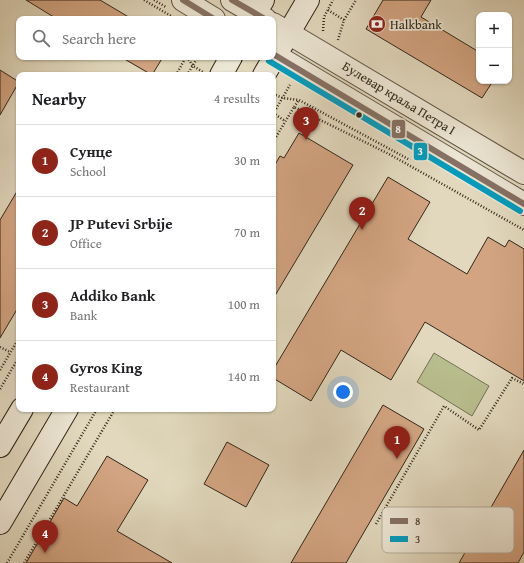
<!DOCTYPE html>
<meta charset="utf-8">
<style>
:root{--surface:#fff;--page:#f6f6f6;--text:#202124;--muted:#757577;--line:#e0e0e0;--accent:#8f2418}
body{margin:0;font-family:"Gentium Book Plus",serif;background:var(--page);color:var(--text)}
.controls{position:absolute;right:12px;top:12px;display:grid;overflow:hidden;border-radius:8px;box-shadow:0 1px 3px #0004}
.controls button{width:36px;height:36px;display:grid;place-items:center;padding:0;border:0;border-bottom:1px solid var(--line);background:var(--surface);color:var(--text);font:20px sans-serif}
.you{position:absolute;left:343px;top:392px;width:14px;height:14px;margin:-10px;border:3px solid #fff;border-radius:50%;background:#1a73e8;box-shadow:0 0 0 6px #1a73e833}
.badge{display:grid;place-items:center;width:26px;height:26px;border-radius:50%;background:var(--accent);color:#fff;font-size:13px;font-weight:700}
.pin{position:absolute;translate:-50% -33px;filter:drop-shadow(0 1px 2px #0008)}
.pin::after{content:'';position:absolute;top:21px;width:14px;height:12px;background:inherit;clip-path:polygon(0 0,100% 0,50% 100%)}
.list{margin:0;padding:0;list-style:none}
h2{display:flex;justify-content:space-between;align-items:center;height:52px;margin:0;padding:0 16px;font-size:17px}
h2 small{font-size:13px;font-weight:400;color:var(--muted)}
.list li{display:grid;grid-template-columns:26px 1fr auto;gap:12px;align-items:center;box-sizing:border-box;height:72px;padding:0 16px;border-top:1px solid var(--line)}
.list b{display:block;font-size:15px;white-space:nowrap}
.list p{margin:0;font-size:13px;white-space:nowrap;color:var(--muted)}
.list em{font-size:13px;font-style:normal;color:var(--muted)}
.icon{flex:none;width:22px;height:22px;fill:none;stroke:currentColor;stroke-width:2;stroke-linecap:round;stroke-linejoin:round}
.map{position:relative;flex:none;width:524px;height:563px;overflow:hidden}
.search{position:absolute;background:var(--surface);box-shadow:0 1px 3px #0004;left:16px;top:16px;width:260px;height:44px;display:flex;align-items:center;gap:10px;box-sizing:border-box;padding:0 14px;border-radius:8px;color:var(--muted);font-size:15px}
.panel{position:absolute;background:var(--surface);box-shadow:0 1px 3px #0004;left:16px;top:72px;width:260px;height:340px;border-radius:8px}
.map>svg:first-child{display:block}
.green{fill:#b8bd8d;stroke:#747254}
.building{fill:#d2a481;stroke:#31271a}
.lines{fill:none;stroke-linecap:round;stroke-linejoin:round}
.tertiary-casing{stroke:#5d5343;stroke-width:24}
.secondary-casing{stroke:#31271a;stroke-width:24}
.path{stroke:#31271a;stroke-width:2.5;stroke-dasharray:1 2;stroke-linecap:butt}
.tertiary{stroke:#ece6d4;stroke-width:22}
.secondary{stroke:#ece6d4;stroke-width:22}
.bus-1-casing{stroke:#ece6d4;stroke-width:9}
.bus-2-casing{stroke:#ece6d4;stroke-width:9}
.bus-1{stroke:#867164;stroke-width:6}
.bus-2{stroke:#059cbc;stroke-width:6}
.bus-dot{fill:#31271a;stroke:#ece6d4;stroke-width:1.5}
.labels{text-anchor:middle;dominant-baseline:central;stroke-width:3.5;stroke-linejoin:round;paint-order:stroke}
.poi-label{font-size:13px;fill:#31271a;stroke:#ece6d4;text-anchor:start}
.street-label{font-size:13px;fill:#31271a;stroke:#ece6d4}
.key{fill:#ece6d4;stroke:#b4ad9c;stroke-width:1}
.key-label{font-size:11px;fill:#31271a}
.line-badge{stroke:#ece6d4;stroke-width:1.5}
.badge-label{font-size:11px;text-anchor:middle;font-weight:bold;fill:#fff}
</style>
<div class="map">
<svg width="524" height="563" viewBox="0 0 524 563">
<rect width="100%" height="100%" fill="#e1d8bd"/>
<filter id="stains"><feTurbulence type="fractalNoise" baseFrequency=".005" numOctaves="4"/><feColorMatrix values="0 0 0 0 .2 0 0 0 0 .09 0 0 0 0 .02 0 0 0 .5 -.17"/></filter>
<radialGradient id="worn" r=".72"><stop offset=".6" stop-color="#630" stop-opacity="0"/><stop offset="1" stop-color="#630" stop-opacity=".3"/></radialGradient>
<polygon class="green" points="434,353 489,386 472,416 417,382"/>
<g class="building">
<polygon points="26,0 100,0 132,19 57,19"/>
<polygon points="383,0 431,0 421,17 479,52 479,81 493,81 482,98 366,29"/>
<polygon points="121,57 163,57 152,75"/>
<polygon points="0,70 19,82 0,115"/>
<polygon points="299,133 353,165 273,299 273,168 280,156 284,158"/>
<polygon points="388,177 430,202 408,239 467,274 488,237 505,247 509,240 524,249 524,381 425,322 391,380 341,350 311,401 273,378 273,370"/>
<polygon points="19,188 19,306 0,338 0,220"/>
<polygon points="383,405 424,429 346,563 291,563"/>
<polygon points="227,442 269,465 246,507 204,484"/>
<polygon points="524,450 524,552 518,563 459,563"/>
<polygon points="107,456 148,480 117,531 172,563 26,563 64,498 77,506"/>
</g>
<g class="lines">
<defs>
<g id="tertiary">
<polyline points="183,0 214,19"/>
<polyline points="232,0 265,19"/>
<polyline points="273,24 524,173"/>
<polyline points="273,54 524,204"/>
</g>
<g id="secondary">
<polyline points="252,19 263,0"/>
<polyline points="221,75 231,57"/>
<polyline points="264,75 308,0"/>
<polyline points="0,446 22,409"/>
<polyline points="0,523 67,409"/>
</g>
</defs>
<use href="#tertiary" class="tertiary-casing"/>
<use href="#secondary" class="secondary-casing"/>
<g class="path">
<polyline points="144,0 171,16"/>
<polyline points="154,0 166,7"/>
<polyline points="328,10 344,20"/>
<polyline points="323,31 324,17 333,0"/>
<polyline points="338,40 344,20 356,0"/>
<polyline points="187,57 193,66 203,72"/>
<polyline points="176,75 186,57"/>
<polyline points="187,75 198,57"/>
<polyline points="273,94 283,98 299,100 410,160"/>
<polyline points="294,107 299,100"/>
<polyline points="273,113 285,121"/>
<polyline points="273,114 290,85"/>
<polyline points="273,142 294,107 389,154 524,230"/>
<polyline points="0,347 10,352"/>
<polyline points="0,370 19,338"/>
<polyline points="0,389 19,357"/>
<polyline points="376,524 444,406 479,430 512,378 524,384"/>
<polyline points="7,563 97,409"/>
<polyline points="24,563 115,409"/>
</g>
<use href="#tertiary" class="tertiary"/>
<use href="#secondary" class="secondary"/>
<defs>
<g id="bus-1">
<polyline points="183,0 214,19"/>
<polyline points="232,0 265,19"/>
<polyline points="273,54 524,204"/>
</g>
<polyline id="bus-2" points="269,61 520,211"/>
</defs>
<use href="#bus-1" class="bus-1-casing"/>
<use href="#bus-2" class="bus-2-casing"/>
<use href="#bus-1" class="bus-1"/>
<use href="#bus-2" class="bus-2"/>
</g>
<defs>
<symbol id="bank-disc" viewBox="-11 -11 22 22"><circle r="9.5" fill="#8f2418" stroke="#ece6d4"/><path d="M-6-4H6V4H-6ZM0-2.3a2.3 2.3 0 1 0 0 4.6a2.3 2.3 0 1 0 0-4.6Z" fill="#fff"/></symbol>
</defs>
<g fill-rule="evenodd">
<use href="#bank-disc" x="367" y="14" width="20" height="20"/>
</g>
<circle class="bus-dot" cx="359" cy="115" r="3.5"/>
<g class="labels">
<g class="poi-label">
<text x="390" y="24">Halkbank</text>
</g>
<g class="street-label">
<text transform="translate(399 98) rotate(31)">Булевар краља Петра I</text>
</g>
</g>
<rect x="382" y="507" width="132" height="46" rx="6" class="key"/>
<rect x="390" y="518" width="18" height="6" fill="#867164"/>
<rect x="390" y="536" width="18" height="6" fill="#059cbc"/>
<g class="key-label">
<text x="415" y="525">8</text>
<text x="415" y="543">3</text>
</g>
<g class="line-badge">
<rect x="391" y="119" width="15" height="20" rx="4" fill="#867164"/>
<rect x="413" y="142" width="15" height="19" rx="4" fill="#059cbc"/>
</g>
<g class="badge-label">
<text x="398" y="133">8</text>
<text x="420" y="155">3</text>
</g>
<rect width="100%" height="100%" filter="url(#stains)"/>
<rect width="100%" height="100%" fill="url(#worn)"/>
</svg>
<div class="controls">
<button>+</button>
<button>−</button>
</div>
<div class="you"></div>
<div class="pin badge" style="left:397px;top:459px">1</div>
<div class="pin badge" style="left:362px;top:230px">2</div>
<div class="pin badge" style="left:306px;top:140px">3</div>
<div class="pin badge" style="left:45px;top:553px">4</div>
<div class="search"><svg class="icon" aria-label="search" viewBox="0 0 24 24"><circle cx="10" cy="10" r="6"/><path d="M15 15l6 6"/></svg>Search here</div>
<section class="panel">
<h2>Nearby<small>4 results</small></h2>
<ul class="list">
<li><span class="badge">1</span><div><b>Сунце</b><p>School</p></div><em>30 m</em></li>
<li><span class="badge">2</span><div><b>JP Putevi Srbije</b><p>Office</p></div><em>70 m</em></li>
<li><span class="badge">3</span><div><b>Addiko Bank</b><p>Bank</p></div><em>100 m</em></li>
<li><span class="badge">4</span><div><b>Gyros King</b><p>Restaurant</p></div><em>140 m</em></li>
</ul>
</section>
</div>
